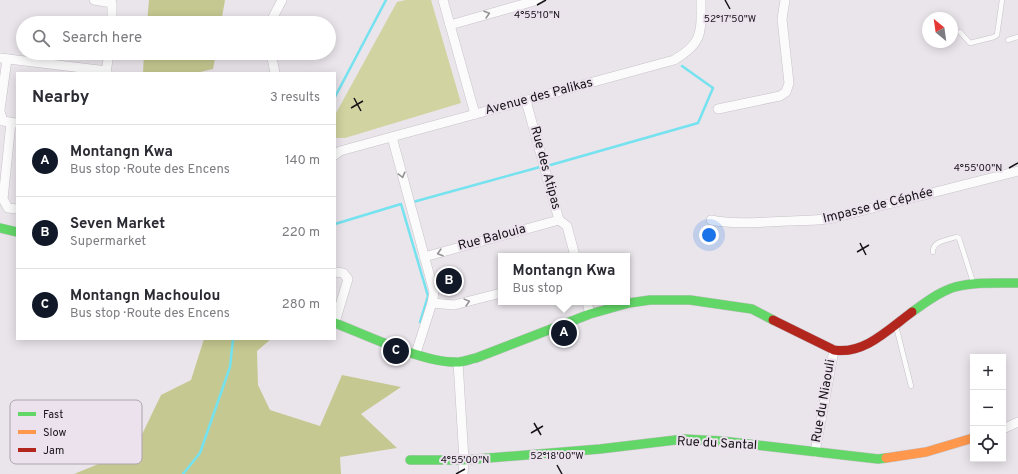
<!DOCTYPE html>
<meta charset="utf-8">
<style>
:root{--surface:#fff;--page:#f7f7f7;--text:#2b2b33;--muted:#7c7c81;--line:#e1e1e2;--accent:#111827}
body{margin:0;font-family:Overpass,sans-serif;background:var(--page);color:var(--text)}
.controls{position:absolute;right:12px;bottom:12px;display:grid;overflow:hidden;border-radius:0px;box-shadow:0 2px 10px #0003}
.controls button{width:36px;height:36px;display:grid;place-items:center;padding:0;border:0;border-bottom:1px solid var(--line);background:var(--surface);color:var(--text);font:20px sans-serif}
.compass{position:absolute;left:922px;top:12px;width:36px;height:36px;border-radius:50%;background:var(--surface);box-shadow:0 2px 10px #0003;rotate:331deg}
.you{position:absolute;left:709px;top:235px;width:14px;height:14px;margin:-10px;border:3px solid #fff;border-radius:50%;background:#1a73e8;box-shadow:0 0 0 6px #1a73e833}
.badge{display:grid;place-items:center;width:26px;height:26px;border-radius:50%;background:var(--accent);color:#fff;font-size:13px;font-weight:700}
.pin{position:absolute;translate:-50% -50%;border:2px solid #fff;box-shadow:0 1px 4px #0006}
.popup{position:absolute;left:498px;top:253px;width:132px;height:52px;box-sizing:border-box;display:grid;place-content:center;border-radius:0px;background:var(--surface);filter:drop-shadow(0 1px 3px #0005);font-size:13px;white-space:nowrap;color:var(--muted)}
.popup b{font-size:15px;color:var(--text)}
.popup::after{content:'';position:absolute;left:50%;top:100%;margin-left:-8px;border:8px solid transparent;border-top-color:var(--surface)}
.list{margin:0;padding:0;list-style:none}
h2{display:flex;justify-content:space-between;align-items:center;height:52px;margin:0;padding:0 16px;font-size:17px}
h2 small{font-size:13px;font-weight:400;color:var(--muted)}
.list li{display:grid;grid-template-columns:26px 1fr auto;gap:12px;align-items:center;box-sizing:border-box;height:72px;padding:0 16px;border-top:1px solid var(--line)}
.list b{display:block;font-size:15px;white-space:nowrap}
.list p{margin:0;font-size:13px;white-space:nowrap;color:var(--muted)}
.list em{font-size:13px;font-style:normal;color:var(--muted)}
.icon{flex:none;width:22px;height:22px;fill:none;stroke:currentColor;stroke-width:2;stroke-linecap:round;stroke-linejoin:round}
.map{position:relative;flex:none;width:1018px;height:474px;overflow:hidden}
.search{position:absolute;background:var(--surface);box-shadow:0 2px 10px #0003;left:16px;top:16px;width:320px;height:44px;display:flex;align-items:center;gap:10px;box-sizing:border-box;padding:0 14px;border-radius:22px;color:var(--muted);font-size:15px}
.panel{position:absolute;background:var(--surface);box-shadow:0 2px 10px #0003;left:16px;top:72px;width:320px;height:268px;border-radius:0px}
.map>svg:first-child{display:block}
.green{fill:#d1d3a0}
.forest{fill:#c6c891}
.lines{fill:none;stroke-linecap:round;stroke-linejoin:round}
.stream{stroke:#74e2ef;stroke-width:2.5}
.lane-casing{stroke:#c6c2c7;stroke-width:5.5}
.street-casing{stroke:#c6c2c7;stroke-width:10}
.fast-casing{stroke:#c6c2c7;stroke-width:10}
.slow-casing{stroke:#c6c2c7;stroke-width:10}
.jam-casing{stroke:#c6c2c7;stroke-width:10}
.lane{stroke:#fcfbfc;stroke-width:4.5}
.street{stroke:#fcfbfc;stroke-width:9}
.fast{stroke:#63d668;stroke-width:9}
.slow{stroke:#ff974d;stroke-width:9}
.jam{stroke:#b3261e;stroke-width:9}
.oneway{stroke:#959395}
.ticks{fill:none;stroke:#171318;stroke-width:1.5}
.labels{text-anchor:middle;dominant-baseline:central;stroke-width:4;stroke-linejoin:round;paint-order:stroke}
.street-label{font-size:13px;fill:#171318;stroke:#ece2ee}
.key{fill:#ece2ee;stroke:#aca4ae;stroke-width:1}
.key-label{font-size:11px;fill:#171318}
.ticks-label{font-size:10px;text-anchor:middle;fill:#171318;stroke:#ece2ee;stroke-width:4;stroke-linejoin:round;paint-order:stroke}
</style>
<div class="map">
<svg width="1018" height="474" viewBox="0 0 1018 474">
<rect width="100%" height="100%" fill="#eae5eb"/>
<polygon class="green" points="406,0 431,0 461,103 345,138 335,138 335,115 397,2"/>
<g class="forest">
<polygon points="149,0 225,0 221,23 147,23"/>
<polygon points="144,53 216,53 213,69 196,73 143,73"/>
<polygon points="204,339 271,339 257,351 258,385 270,410 320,426 342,375 401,387 361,414 397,448 340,457 341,474 74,474 135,449 161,395 191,380"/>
</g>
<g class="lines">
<g class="stream">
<polyline points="335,97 386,0"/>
<polyline points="547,166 698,123 713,88 682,66"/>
<polyline points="413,202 540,167"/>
<polyline points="335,224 401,204 428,296 420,322"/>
<polyline points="183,474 200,453 230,367 233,339"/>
</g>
<defs>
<g id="lane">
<polyline points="960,32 970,43 994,37 997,35 1002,0"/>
<polyline points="1008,40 1018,37"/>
<path d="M933 252C932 241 948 240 956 237L959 238 973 282"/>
<polyline points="896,326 911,386"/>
</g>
<g id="street">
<polyline points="94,0 112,3 112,23"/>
<polyline points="443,0 475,114"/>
<polyline points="270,23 282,0"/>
<polyline points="450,25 538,0"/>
<polyline points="271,53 275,73"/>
<polyline points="0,58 107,71"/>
<polyline points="106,73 109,53"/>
<polyline points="526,101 559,220 567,226 575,256"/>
<polyline points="718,109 780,96 786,92 789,83 782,19 785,0"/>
<polyline points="0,110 7,59"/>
<polyline points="0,112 3,121 16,123"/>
<polyline points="11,123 3,199 8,208 17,209"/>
<polyline points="392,137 434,292 432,303 416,353"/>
<path d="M335 155 340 151 674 60C704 43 701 31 701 0"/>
<path d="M711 220C737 225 763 222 789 221 804 220 818 221 833 218L1018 171"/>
<polyline points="424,257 559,220"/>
<polyline points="335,272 343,273 348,279 335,322"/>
<polyline points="587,302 590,314"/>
<polyline points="432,303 454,305 501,293"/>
<polyline points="458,362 464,460 463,474"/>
<polyline points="1003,429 1018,422"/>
<polyline points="815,452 834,350"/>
</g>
<g id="fast">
<polyline points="0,228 17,232"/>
<path d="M912 312C925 303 940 291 955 287 976 282 997 283 1018 283"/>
<path d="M335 323C366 335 426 364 458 362 464 362 470 359 476 358L590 314 629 303 650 300H690L752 309 773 320"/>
<polyline points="410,460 464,460 600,449 684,439 722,441 878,459 886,458"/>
</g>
<polyline id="slow" points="886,458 926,452 973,438"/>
<path id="jam" d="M773 320 834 350C864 355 889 329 912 312"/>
</defs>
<use href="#lane" class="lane-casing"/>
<use href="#street" class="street-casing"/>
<use href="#fast" class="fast-casing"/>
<use href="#slow" class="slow-casing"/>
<use href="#jam" class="jam-casing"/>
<use href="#lane" class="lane"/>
<use href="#street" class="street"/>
<use href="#fast" class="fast"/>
<use href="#slow" class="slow"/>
<use href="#jam" class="jam"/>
</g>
<defs><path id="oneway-chevron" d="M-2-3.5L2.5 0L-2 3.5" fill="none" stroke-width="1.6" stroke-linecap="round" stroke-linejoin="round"/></defs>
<g class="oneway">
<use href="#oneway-chevron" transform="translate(487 14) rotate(-16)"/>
<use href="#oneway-chevron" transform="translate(402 175) rotate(75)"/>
<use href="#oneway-chevron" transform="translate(440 253) rotate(164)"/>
<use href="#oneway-chevron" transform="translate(467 302) rotate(-15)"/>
</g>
<path class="ticks" d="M725 0 730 9M537 5 546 0M354 98 361 111M351 108 363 101M1009 168 1018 163M860 243 866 255M857 252 869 245M534 423 541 435M531 433 543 426M557 465 562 474M456 474 465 469"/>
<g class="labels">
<g class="street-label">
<text transform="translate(539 97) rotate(-15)">Avenue des Palikas</text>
<text transform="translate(545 168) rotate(75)">Rue des Atipas</text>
<text transform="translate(878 206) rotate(-14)">Impasse de Céphée</text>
<text transform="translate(492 238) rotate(-15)">Rue Balouia</text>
<text transform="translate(824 401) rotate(-80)">Rue du Niaouli</text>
<text transform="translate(717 444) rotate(3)">Rue du Santal</text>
</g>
</g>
<rect x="10" y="400" width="132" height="64" rx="6" class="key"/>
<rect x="18" y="412" width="18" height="4" fill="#63d668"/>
<rect x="18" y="430" width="18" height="4" fill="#ff974d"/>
<rect x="18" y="448" width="18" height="4" fill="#b3261e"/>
<g class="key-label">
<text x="43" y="418">Fast</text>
<text x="43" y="436">Slow</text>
<text x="43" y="454">Jam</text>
</g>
<g class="ticks-label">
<text x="537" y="18">4°55'10"N</text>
<text x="730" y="22">52°17'50"W</text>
<text x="978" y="171">4°55'00"N</text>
<text x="557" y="459">52°18'00"W</text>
<text x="465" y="463">4°55'00"N</text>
</g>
</svg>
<div class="controls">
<button>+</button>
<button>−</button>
<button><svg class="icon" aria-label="locate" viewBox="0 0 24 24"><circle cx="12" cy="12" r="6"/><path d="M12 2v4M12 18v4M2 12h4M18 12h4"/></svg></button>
</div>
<svg class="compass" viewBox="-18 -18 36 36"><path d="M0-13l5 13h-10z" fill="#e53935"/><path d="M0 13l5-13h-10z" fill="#7c7c81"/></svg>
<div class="you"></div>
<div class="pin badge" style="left:564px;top:333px">A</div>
<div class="popup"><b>Montangn Kwa</b>Bus stop</div>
<div class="pin badge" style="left:449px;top:281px">B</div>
<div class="pin badge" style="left:396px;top:351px">C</div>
<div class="search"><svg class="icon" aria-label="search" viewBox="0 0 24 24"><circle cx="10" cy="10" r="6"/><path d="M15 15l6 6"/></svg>Search here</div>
<section class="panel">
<h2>Nearby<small>3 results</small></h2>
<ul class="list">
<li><span class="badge">A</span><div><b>Montangn Kwa</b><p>Bus stop · Route des Encens</p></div><em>140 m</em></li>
<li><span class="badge">B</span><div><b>Seven Market</b><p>Supermarket</p></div><em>220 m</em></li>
<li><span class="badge">C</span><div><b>Montangn Machoulou</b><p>Bus stop · Route des Encens</p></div><em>280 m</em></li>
</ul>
</section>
</div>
